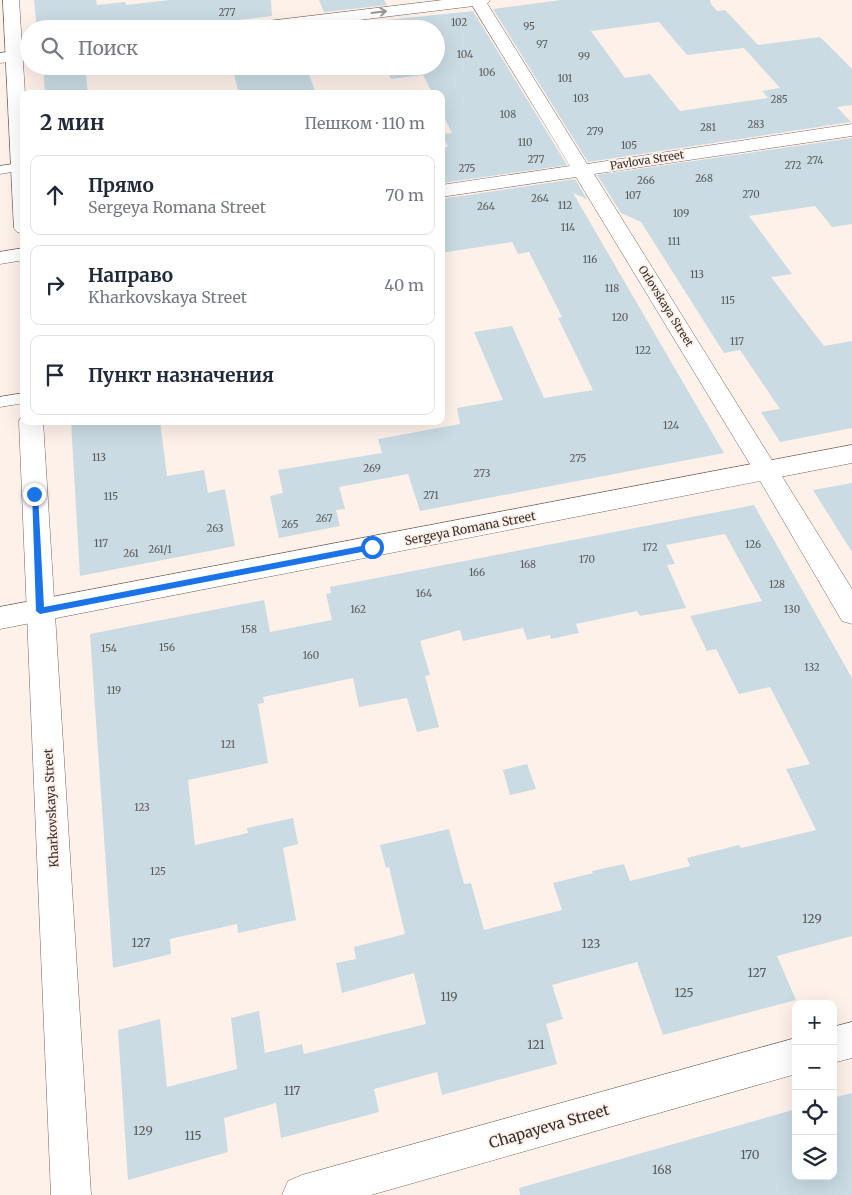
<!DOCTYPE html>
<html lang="ru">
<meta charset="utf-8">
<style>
:root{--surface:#fff;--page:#f2f2f3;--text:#1f2937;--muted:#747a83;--line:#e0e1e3}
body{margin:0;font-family:Merriweather,serif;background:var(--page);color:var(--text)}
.controls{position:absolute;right:15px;bottom:15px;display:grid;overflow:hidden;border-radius:10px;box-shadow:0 5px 20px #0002}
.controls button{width:45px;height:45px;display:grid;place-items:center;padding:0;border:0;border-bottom:1px solid var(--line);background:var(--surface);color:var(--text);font:25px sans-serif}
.stop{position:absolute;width:15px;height:15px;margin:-11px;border:4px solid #1a73e8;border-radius:50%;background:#fff}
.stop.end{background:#1a73e8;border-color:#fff;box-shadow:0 1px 5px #0008}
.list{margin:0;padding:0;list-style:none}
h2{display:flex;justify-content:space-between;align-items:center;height:65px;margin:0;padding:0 20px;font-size:21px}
h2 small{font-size:16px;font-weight:400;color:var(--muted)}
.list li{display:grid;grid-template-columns:32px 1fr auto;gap:15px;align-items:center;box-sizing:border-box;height:80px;margin:0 10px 10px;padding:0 10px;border:1px solid var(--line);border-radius:10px}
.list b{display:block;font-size:19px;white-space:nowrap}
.list p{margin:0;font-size:16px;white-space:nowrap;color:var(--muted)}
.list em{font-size:16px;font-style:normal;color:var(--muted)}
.icon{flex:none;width:28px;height:28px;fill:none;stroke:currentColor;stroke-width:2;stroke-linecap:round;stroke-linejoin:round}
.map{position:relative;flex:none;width:852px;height:1195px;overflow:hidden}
.search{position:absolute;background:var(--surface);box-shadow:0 5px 20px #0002;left:20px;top:20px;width:425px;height:55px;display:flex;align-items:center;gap:12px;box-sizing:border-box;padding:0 18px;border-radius:28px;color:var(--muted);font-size:19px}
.panel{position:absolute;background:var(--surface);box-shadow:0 5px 20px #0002;left:20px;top:90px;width:425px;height:335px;border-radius:10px}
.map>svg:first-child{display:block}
.building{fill:#cadbe3;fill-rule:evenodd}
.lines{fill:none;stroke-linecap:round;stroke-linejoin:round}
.lane-casing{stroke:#73655e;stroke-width:1}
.street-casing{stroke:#73655e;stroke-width:1}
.secondary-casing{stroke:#73655e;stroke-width:1}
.lane{fill:#fff;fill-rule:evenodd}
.street{fill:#fff;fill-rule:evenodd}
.secondary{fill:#fff;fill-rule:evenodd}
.oneway{stroke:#9a9896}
.route{fill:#1a73e8}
.labels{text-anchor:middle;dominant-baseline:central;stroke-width:4;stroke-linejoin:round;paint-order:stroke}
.number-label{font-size:10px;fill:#5b5b5a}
.far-street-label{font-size:11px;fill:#36302d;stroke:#fef1ea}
.street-label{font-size:12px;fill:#36302d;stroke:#fef1ea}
.near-number-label{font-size:12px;fill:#5b5b5a}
.near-street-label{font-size:15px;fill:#36302d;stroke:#fef1ea}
</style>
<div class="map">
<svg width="852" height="1195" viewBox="0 0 852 1195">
<rect width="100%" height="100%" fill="#fef1ea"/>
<g class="building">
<polygon points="34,0 96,0 97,5 125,2 126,5 169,0 271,0 272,16 162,29 37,29"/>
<polygon points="319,0 384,0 387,5 324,12"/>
<path d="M561 0H710L711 4 717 11 725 10 758 45 820 37 852 69V105L837 107 851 122 588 162 493 9ZM659 22 687 55 744 48 780 88 762 91 768 98 680 111 650 74 625 78 591 31Z"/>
<polygon points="473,11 567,165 441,183 441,148 448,147 442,134 452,133 441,111 441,94 433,94 423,75 391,79 385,66 436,66 436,29 331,29 329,26"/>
<polygon points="43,66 85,66 88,94 45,94"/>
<polygon points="232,66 306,66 315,91 290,94 239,94"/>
<polygon points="852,138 852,224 832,227 815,206 749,216 792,274 771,277 824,346 852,341 852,428 780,442 761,412 780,409 740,350 724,353 641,222 621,213 597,175"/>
<polygon points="575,179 587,199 573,193 724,453 420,511 408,474 339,487 345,509 336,510 340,526 279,538 270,496 283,493 278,470 382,453 378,439 460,424 457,408 503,400 474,332 512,326 544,398 593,390 558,318 562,317 529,252 518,254 512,242 441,253 441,199"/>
<polygon points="71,421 160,421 167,476 204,470 208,493 225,489 235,546 80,576"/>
<polygon points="852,483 852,552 813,490"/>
<polygon points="754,505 852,678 852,936 777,956 796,1000 663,1035 637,962 552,985 563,1019 546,1024 557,1064 442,1095 437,1072 374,1089 379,1112 281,1138 276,1103 224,1118 228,1152 128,1180 118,1030 160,1019 167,1087 237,1069 231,1018 259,1011 265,1053 302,1044 304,1054 426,1024 414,973 342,993 336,963 356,959 354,947 405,934 389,867 386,868 380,845 449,829 464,884 471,883 484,930 562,910 553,883 593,873 592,871 624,864 630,881 690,866 687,858 739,845 741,848 816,830 786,769 810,764 770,687 739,694 716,649 707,651 690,616 762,601 725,534 666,545 675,564 667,565 686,608 640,616 637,611 576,624 579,633 551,639 550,635 527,640 523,628 463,641 460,630 420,641 430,675 425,676 439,727 417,732 407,698 359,707 353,678 263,697 264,703 258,704 268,763 188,780 195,845 248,833 247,828 293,818 298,844 283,848 296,920 238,933 237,924 170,939 171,954 113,968 90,634 264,600 270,632 332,620 326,594 331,593 330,587"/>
<polygon points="527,764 536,789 510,795 503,770"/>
<polygon points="852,1093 852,1195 520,1195 519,1188 796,1109 796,1176 833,1176 833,1098"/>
</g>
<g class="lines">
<defs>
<g id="lane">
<polygon points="20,163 24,164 24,170 0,174 0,166"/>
<polygon points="24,393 24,403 0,407 0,397"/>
</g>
<g id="street">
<polygon points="3,0 19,0 25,94 24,234 17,232 14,228"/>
<polygon points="469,0 485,0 587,164 852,124 852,136 594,174 852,589 852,624 842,621 759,479 576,177 441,197 441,185 570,166"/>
<polygon points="24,248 24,260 0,264 0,252"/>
<polygon points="23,415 24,421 43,421 91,1195 51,1195 19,421"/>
<polygon points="852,1022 852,1058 833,1063 833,1027"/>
<polygon points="796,1038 796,1074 371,1195 282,1195 288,1181 302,1175"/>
</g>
<g id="secondary">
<polygon points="443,0 490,0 488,3 482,5 285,29 235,29 237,26 243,24"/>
<polygon points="29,50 29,60 0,63 0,53"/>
<polygon points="852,445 852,463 0,629 0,607"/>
</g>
</defs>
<use href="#lane" class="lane-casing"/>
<use href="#street" class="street-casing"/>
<use href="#secondary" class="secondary-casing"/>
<use href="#lane" class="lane"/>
<use href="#street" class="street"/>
<use href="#secondary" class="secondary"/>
</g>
<defs><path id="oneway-shaft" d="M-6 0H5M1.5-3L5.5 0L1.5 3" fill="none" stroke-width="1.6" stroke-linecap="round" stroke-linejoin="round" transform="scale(1.25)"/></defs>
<use class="oneway" href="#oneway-shaft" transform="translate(379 12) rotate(-7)"/>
<polygon class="route" points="32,492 37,492 38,494 44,607 372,544 375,547 372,550 40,614 36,611"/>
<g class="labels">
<g class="number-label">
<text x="227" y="12">277</text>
<text x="459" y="22">102</text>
<text x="529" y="26">95</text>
<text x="542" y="44">97</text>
<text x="465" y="54">104</text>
<text x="584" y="56">99</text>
<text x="487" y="72">106</text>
<text x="565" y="78">101</text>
<text x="581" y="98">103</text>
<text x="779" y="99">285</text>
<text x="508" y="114">108</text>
<text x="756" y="124">283</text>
<text x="708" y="127">281</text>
<text x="595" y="131">279</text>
<text x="525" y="142">110</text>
<text x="629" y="145">105</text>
<text x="536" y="159">277</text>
<text x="815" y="160">274</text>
<text x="793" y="165">272</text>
<text x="467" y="168">275</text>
<text x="704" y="178">268</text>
<text x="646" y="180">266</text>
<text x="751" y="194">270</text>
<text x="633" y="195">107</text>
<text x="540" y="198">264</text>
<text x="565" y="205">112</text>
<text x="486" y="206">264</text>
<text x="681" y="213">109</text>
<text x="568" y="227">114</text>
<text x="674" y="241">111</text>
<text x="590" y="259">116</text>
<text x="697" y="274">113</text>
<text x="612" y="288">118</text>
<text x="728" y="300">115</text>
<text x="620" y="317">120</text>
<text x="737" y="341">117</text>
<text x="643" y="350">122</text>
<text x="671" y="425">124</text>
<text x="99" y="457">113</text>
<text x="578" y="458">275</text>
<text x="372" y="468">269</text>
<text x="482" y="473">273</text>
<text x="431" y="495">271</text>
<text x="111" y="496">115</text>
<text x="324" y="518">267</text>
<text x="290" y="524">265</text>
<text x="215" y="528">263</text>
<text x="101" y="543">117</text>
<text x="753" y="544">126</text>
<text x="650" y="547">172</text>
<text x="160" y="549">261/1</text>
<text x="131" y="553">261</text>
<text x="587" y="559">170</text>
<text x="528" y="564">168</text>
<text x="477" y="572">166</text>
<text x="777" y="584">128</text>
<text x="424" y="593">164</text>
<text x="358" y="609">162</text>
<text x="792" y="609">130</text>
<text x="249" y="629">158</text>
<text x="167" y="647">156</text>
<text x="109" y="648">154</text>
<text x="311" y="655">160</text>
<text x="812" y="667">132</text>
<text x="114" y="690">119</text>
<text x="228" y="744">121</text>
<text x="142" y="807">123</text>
<text x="158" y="871">125</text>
</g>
<g class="far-street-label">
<text transform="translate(647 160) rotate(-9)">Pavlova Street</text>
<text transform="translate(666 306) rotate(58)">Orlovskaya Street</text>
</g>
<g class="street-label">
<text transform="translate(470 528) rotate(-11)">Sergeya Romana Street</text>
<text transform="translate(51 808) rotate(-93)">Kharkovskaya Street</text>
</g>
<g class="near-number-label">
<text x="812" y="918">129</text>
<text x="141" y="942">127</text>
<text x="591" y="943">123</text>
<text x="757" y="972">127</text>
<text x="684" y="992">125</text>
<text x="449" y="996">119</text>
<text x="536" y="1044">121</text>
<text x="292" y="1090">117</text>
<text x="143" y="1130">129</text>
<text x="193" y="1135">115</text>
<text x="750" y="1154">170</text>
<text x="662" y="1169">168</text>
</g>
<g class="near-street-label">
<text transform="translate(549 1126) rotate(-16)">Chapayeva Street</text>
</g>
</g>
</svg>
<div class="controls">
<button>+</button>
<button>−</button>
<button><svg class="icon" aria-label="locate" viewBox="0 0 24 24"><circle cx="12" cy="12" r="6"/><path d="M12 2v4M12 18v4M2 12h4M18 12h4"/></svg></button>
<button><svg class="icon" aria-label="layers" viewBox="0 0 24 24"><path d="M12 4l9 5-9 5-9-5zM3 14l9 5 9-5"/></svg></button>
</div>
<div class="stop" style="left:372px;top:547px"></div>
<div class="stop end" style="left:34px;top:494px"></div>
<div class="search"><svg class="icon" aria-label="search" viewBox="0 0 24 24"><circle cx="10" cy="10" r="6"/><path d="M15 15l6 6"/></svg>Поиск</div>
<section class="panel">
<h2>2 мин<small>Пешком · 110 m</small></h2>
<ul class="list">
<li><svg class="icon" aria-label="ahead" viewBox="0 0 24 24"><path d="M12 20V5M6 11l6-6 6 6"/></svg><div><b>Прямо</b><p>Sergeya Romana Street</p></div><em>70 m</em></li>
<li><svg class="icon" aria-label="right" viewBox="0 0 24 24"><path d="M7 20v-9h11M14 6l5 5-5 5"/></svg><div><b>Направо</b><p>Kharkovskaya Street</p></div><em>40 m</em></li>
<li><svg class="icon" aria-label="arrive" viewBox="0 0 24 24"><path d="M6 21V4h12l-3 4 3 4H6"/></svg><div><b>Пункт назначения</b></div></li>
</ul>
</section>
</div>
